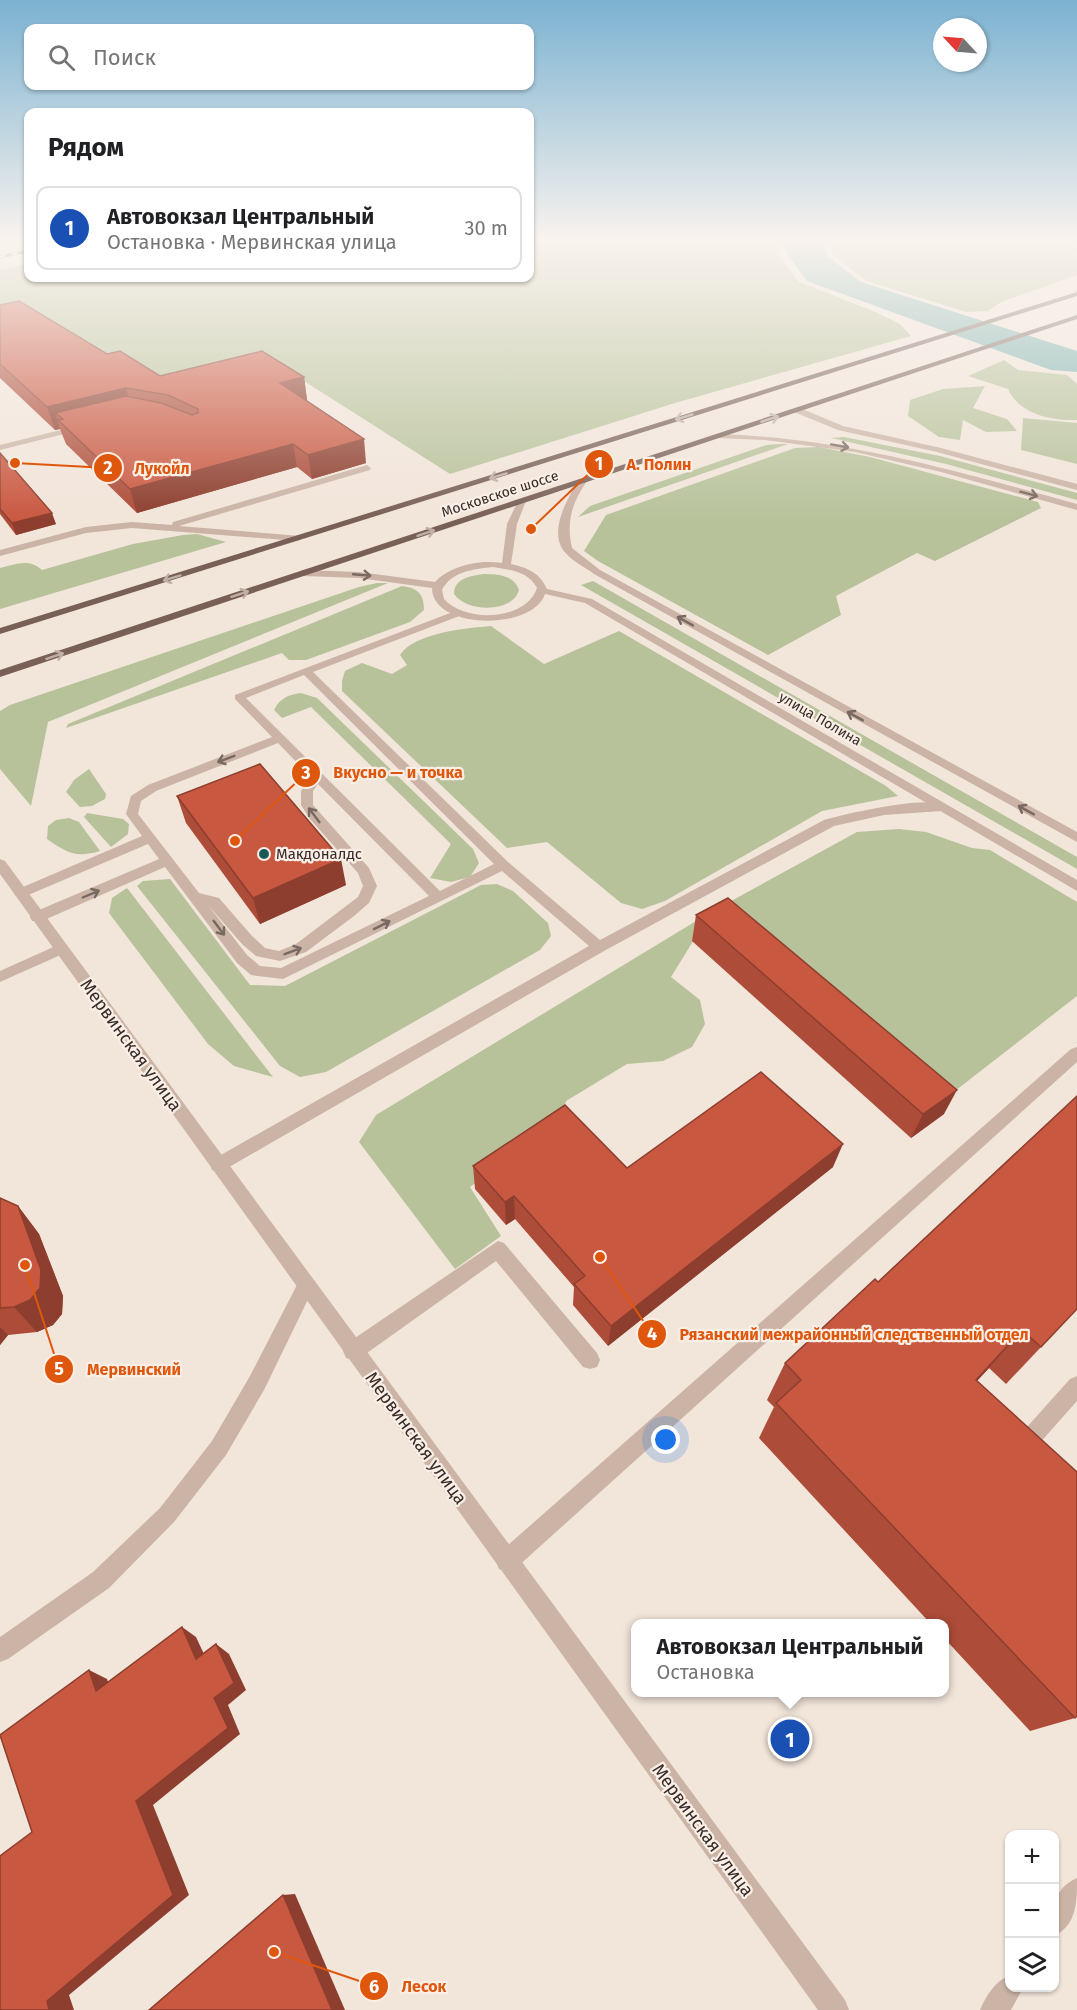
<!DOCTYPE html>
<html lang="ru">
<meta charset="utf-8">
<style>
:root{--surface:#fff;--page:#f6f6f6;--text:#202124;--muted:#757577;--line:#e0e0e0;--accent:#1b5958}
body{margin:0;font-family:"Fira Sans",sans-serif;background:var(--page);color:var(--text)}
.controls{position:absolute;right:18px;bottom:18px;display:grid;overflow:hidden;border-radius:12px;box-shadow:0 2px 4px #0004}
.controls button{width:54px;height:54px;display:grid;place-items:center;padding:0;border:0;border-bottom:2px solid var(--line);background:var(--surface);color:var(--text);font:30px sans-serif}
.compass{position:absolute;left:933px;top:18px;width:54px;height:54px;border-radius:50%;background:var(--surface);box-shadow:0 2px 4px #0004;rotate:296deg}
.you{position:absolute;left:666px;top:1440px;width:21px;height:21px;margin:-15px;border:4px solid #fff;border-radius:50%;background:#1a73e8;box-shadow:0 0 0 9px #1a73e833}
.badge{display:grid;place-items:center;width:39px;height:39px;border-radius:50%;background:var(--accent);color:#fff;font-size:20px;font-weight:700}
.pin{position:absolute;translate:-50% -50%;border:3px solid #fff;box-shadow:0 2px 6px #0006}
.popup{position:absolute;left:631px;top:1619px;width:318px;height:78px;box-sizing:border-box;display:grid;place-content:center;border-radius:12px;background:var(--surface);filter:drop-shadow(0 2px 4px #0005);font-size:20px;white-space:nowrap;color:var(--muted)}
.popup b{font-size:22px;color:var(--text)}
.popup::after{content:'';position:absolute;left:50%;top:100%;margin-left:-12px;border:12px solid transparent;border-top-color:var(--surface)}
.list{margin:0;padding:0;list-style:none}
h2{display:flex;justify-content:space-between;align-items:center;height:78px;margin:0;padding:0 24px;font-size:26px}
h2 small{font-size:20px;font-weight:400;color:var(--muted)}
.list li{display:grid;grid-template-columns:39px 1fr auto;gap:18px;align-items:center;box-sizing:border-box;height:84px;margin:0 12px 12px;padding:0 12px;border:2px solid var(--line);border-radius:12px}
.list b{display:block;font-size:22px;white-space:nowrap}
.list p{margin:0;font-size:20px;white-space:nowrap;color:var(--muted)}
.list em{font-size:20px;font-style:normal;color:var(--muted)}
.icon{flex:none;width:33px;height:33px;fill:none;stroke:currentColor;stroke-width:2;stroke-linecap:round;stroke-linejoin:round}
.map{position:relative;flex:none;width:1077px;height:2010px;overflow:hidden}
.search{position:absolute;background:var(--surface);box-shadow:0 2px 4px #0004;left:24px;top:24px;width:510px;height:66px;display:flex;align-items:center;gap:15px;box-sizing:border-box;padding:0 21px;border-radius:12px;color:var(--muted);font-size:22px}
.panel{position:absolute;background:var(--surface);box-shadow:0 2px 4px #0004;left:24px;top:108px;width:510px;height:174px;border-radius:12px}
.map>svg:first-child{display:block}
.green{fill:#b7c29a}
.water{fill:#78b0ae}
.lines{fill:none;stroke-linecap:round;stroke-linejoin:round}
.service{fill:#cbb4a6;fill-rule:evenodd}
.minor{fill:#cbb4a6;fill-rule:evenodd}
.tertiary{fill:#cbb4a6;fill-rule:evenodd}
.primary{fill:#796057;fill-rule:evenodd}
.rail-casing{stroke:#362b27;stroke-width:3}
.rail{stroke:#faefe6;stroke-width:2;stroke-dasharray:6;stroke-linecap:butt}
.wall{fill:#ad4c38}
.shaded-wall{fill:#8d3e2e}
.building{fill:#c95841;stroke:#8d3e2e;stroke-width:1.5}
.oneway{stroke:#c0afa6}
.oneway2{stroke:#796960}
.poi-dot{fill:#1b5958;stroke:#faefe6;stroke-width:2}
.labels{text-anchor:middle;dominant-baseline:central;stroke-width:4.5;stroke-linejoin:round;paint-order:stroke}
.far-street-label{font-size:14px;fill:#362b27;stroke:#faefe6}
.poi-label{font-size:15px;fill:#362b27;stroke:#faefe6;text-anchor:start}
.near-street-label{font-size:18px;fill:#362b27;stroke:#faefe6}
.leader{fill:none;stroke:#df570d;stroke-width:2}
.callout-dot{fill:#df570d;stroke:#faefe6;stroke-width:2}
.mark-label{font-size:18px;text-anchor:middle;font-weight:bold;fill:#fff}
.callout-label{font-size:16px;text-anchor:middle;font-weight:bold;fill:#df570d;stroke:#faefe6;stroke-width:4.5;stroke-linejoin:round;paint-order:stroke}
</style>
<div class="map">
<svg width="1077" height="2010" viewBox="0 0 1077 2010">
<rect width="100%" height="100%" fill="#f2e5da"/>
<g class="green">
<polygon points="530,239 774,239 777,253 799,282 873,311 900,324 911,336 675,403 450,474 282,367 165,396 0,326 0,270 28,264 28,278 530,278"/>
<polygon points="829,239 1077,239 1077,275 1001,302 988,311 966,312 867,281 833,255"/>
<path d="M1004 360 1018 370 1067 375 1077 384V420C1052 421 1019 414 1008 389L968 376Z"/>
<polygon points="985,386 973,408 1007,419 1017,431 986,432 963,420 960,440 939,437 908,416 910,400 943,389"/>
<polygon points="1023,418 1077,423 1077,464 1021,450"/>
<polygon points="844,437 940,456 1077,493 1077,500 946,464 831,438"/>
<polygon points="777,444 788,444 578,517 590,506 766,445"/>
<polygon points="819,447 870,457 1038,502 1041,508 935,561 917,553 836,596 841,615 768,655 598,561 584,551 606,515 795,448"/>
<path d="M197 534 226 542 0 609V568C16 564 29 558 42 570L133 544 183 535Z"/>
<path d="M483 574C497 574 514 575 519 590 512 614 466 612 454 594 454 578 471 576 483 574Z"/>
<polygon points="593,581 1077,857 1077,869 581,585"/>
<polygon points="377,583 388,583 48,722 31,806 0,769 0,711 10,705 359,587"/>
<path d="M402 586C418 588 424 594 424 610L410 622 306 660H289L282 653 66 728 68 724Z"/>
<path d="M491 626 544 664 619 631 886 786 898 796 822 811 665 901 642 909 621 903 547 842 507 848 342 691V681L345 671 362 663 392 674 407 665 400 655C414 633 466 628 491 626Z"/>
<path d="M301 693 317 698 473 849 479 863 470 877 451 882 430 878 451 844 311 707 282 718 274 710C280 698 288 695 301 693Z"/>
<polygon points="89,769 106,794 105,799 92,806 80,807 66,792 74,780"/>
<polygon points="87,813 123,819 129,824 128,834 111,847 84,817"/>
<path d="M69 818 79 822 100 851C76 858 67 853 47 839L48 826 56 820Z"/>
<polygon points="899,829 926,832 972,848 990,850 1077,902 1077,996 942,1101 711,912 671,977 700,1000 705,1024 692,1047 663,1061 627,1064 566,1101 559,1124 470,1187 501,1236 455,1269 359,1142 376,1115 711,912 857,832"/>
<polygon points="170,879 250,985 285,986 481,885 497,884 513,891 548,923 551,936 540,950 326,1072 300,1077 280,1066 137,886 143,881"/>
<polygon points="127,888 273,1077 234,1066 208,1044 109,913 112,898"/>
</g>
<polygon class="water" points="783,239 824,239 827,256 861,282 1077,351 1077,372 1051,370 807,281 786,253"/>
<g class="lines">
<g class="service">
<polygon points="794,408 800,408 843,426 941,448 1077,484 1077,490 937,452 838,430 794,412"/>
<polygon points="81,425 84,425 84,429 0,450 0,445"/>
<path d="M719 434C845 438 956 471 1077 504V510L941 472 855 452 765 440 716 438 715 436Z"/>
<polygon points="367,465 371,468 370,470 179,526 301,536 303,538 298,541 132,528 86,533 0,556 0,550 86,527 132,522 172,525 173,522"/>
<path d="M580 479 587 481C572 503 566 521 572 548L600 570 1077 832V842L594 574C585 567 570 560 563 550 549 530 568 496 580 479Z"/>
<path d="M458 610 462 611V615L313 672 508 862 600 940 824 820C845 814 934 793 947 807L941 811 884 815 834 826 604 951 224 1170 218 1172 212 1170 210 1165 212 1160 589 946 502 871 283 979 251 975 237 963 165 867 42 921H32L30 917 32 913 159 859 148 844 26 896H16L14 893 16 890 142 836 126 814 131 796 148 785 272 737 235 699V695ZM304 675 494 864 440 891 246 698ZM278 743 311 777 301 791V805L310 819 358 873 363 886 358 897 296 944 279 951 265 948 252 936 219 898 199 893 138 814 141 801 156 791ZM318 784 429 896 281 968 260 966 247 955 208 905 242 944 256 956 280 961 306 952 354 916 369 903 377 886 369 868 313 805V791Z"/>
<polygon points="60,944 65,945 67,949 65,953 0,982 0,971"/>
<polygon points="1077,1047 1077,1062 515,1569 507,1572 499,1569 496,1561 499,1553 1071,1049"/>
<polygon points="498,1241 504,1243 597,1353 600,1360 597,1367 590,1369 583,1367 496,1261 360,1358 353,1360 346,1358 343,1351 346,1344"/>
<polygon points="306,1276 312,1279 315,1285 264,1390 226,1455 174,1522 109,1588 8,1659 0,1662 0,1637 93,1572 160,1508 212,1441 250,1376 300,1279"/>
<polygon points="1077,1376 1077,1401 1038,1445 1039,1448 1036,1455 1029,1458 1022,1455 1015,1444 1018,1437 1070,1379"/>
<path d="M1077 1878C1077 1902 1077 1925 1054 1936 1054 1912 1051 1889 1077 1878Z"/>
<path d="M1010 1975V1988H1023L1011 2010H980C986 1996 995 1981 1010 1975Z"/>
</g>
<path class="minor" d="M519 499 526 501 517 524 511 564C528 568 540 573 547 589L592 599 1077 880V891L585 603 545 594C533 631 432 630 432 588L359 578 303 576 298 573 303 570 359 572 435 582C449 566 480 559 502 563L507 524ZM493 567C510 570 528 571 537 588 526 621 465 623 444 599L442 590C451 572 473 569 493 567Z"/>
<polygon class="tertiary" points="0,859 5,861 845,2000 849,2010 818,2010 0,874"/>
<g class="primary">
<polygon points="1077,292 1077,296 0,634 0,628"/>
<polygon points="1077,315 1077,319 0,677 0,670"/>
</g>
<defs>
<polyline id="rail" points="0,257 28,251"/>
</defs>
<use href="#rail" class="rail-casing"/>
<use href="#rail" class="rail"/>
</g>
<g class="wall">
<polygon points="0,305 107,354 160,376 304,377 307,400 305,400 366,463 312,479 297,467 137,513 66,444 60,429 55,430 0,378"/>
<polygon points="0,453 56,524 16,535 0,514"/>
<polygon points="177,796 346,885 260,924 186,823"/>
<polygon points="696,915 944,1114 911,1138 692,941"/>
<polygon points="473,1166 627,1168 833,1167 608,1346 573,1305 574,1287 515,1219 506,1225 475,1189"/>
<polygon points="0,1198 18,1206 39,1234 63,1296 62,1314 53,1325 37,1332 8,1335 0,1345"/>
<polygon points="878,1282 1077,1309 1006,1384 989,1368 977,1381 1075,1718 1030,1731 945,1639 945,1623 930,1623 759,1438 774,1407 767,1400 785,1363"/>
</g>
<g class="shaded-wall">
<polygon points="304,377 307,400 283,406 280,383"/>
<polygon points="126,388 132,411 55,413 60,429 55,430 47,407"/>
<polygon points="364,439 366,463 312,479 308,455"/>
<polygon points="293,444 297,467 137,513 130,489"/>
<polygon points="52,513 56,524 16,535 12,523"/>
<polygon points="341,859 346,885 260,924 253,898"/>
<polygon points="957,1090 944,1114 911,1138 923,1114"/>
<polygon points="843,1144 833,1167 608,1346 611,1326"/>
<polygon points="514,1196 515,1219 506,1225 505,1202"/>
<polygon points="18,1206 39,1234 63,1296 62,1314 53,1325 37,1332 14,1307"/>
<polygon points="0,1327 8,1335 0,1345"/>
<polygon points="1022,1330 989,1368 945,1415 976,1380"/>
<polygon points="182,1627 196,1637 210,1667 196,1659"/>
<polygon points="216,1644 229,1654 246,1690 228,1705 240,1734 153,1805 189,1895 69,1995 74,2010 49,2010 47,2001 136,1801 214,1698"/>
<polygon points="89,1670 107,1679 114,1698 96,1691"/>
<polygon points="295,1894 345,2010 332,2010 283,1895"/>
</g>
<g class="building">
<polygon points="19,301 107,354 120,351 160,376 262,351 304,377 280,383 364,439 308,455 293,444 130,489 58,420 63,419 55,413 126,396 161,403 192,415 198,413 198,409 168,395 126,388 47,407 0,364 0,305"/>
<polygon points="0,453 52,513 12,523 0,509"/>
<polygon points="260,764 341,859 253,898 177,796"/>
<polygon points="728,898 957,1090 923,1114 696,915"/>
<polygon points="761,1072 843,1144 611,1326 574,1284 585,1276 514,1196 505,1202 473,1166 565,1105 627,1168"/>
<polygon points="1077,1096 1077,1309 1041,1347 1022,1330 976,1380 1077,1472 1077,1716 1075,1718 776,1403 801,1380 785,1363 875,1279 878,1282"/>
<polygon points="0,1198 18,1206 41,1270 40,1288 30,1300 14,1307 0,1308"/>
<polygon points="182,1627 196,1659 216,1644 234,1683 214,1698 228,1728 136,1801 173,1895 47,2001 49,2010 0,2010 0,1856 32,1832 0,1735 89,1670 96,1691"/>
<polygon points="283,1895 332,2010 149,2010"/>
</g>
<defs><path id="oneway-shaft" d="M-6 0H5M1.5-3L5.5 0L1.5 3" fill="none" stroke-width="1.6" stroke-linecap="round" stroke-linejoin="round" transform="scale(1.5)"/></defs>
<g class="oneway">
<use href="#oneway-shaft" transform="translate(684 417) rotate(163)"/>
<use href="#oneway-shaft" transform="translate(770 419) rotate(-18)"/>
<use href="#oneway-shaft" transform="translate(498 476) rotate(163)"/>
<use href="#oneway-shaft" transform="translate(426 533) rotate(-18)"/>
<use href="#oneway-shaft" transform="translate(172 578) rotate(163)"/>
<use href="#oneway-shaft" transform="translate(240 594) rotate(-18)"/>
<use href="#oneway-shaft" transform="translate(55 656) rotate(-18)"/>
</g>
<g class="oneway2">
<use href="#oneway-shaft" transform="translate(840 446) rotate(10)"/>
<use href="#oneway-shaft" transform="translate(1029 494) rotate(15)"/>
<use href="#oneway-shaft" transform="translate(362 575) rotate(5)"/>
<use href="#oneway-shaft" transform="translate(685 621) rotate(-151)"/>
<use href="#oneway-shaft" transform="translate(855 716) rotate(-151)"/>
<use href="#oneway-shaft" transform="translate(226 759) rotate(159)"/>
<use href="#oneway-shaft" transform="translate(1026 810) rotate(-151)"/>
<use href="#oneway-shaft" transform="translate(314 815) rotate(-127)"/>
<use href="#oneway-shaft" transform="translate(91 894) rotate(-23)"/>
<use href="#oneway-shaft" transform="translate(382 925) rotate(-27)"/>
<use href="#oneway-shaft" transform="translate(219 928) rotate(53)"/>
<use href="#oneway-shaft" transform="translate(293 951) rotate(-21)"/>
</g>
<linearGradient id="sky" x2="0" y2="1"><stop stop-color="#7bb2d1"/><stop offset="0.46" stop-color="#f9f3ee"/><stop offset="1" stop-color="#f9f3ee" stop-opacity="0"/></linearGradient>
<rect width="1077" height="521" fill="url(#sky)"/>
<circle class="poi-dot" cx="264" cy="854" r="6"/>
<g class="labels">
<g class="far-street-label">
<text transform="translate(500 494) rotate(-18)">Московское шоссе</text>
<text transform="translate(820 719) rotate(30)">улица Полина</text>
</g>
<g class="poi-label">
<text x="276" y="854">Макдоналдс</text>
</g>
<g class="near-street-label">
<text transform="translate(131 1045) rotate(54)">Мервинская улица</text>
<text transform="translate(416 1438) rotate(54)">Мервинская улица</text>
<text transform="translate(703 1830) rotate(54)">Мервинская улица</text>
</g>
</g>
<path class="leader" d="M531 529L599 464M15 463L108 468M235 841L306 773M600 1257L652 1334M25 1265L59 1369M274 1952L374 1986"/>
<g class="callout-dot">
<circle cx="531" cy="529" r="6"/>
<circle cx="15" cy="463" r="6"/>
<circle cx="235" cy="841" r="6"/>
<circle cx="600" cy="1257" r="6"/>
<circle cx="25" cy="1265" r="6"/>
<circle cx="274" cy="1952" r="6"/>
<circle cx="599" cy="464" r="15"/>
<circle cx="108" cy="468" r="15"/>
<circle cx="306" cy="773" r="15"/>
<circle cx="652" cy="1334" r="15"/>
<circle cx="59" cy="1369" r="15"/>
<circle cx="374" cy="1986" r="15"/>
</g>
<g class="mark-label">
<text x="599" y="470">1</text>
<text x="108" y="474">2</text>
<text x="306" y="779">3</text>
<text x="652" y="1340">4</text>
<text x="59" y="1375">5</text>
<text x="374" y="1993">6</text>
</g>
<g class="callout-label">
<text x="659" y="470">А. Полин</text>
<text x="162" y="474">Лукойл</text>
<text x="398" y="778">Вкусно — и точка</text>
<text x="854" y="1340">Рязанский межрайонный следственный отдел</text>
<text x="134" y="1375">Мервинский</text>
<text x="424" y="1992">Лесок</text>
</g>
</svg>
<div class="controls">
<button>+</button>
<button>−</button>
<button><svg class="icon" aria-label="layers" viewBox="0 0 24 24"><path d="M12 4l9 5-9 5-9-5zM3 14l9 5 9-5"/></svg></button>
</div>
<svg class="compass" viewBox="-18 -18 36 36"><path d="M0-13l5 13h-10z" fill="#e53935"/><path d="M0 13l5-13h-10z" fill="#757577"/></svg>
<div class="you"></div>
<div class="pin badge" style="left:790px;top:1739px;background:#1a4fb4">1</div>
<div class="popup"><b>Автовокзал Центральный</b>Остановка</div>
<div class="search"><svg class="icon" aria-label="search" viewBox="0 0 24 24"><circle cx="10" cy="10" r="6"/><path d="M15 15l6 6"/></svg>Поиск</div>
<section class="panel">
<h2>Рядом<small></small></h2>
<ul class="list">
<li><span class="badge" style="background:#1a4fb4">1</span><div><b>Автовокзал Центральный</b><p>Остановка · Мервинская улица</p></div><em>30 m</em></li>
</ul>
</section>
</div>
